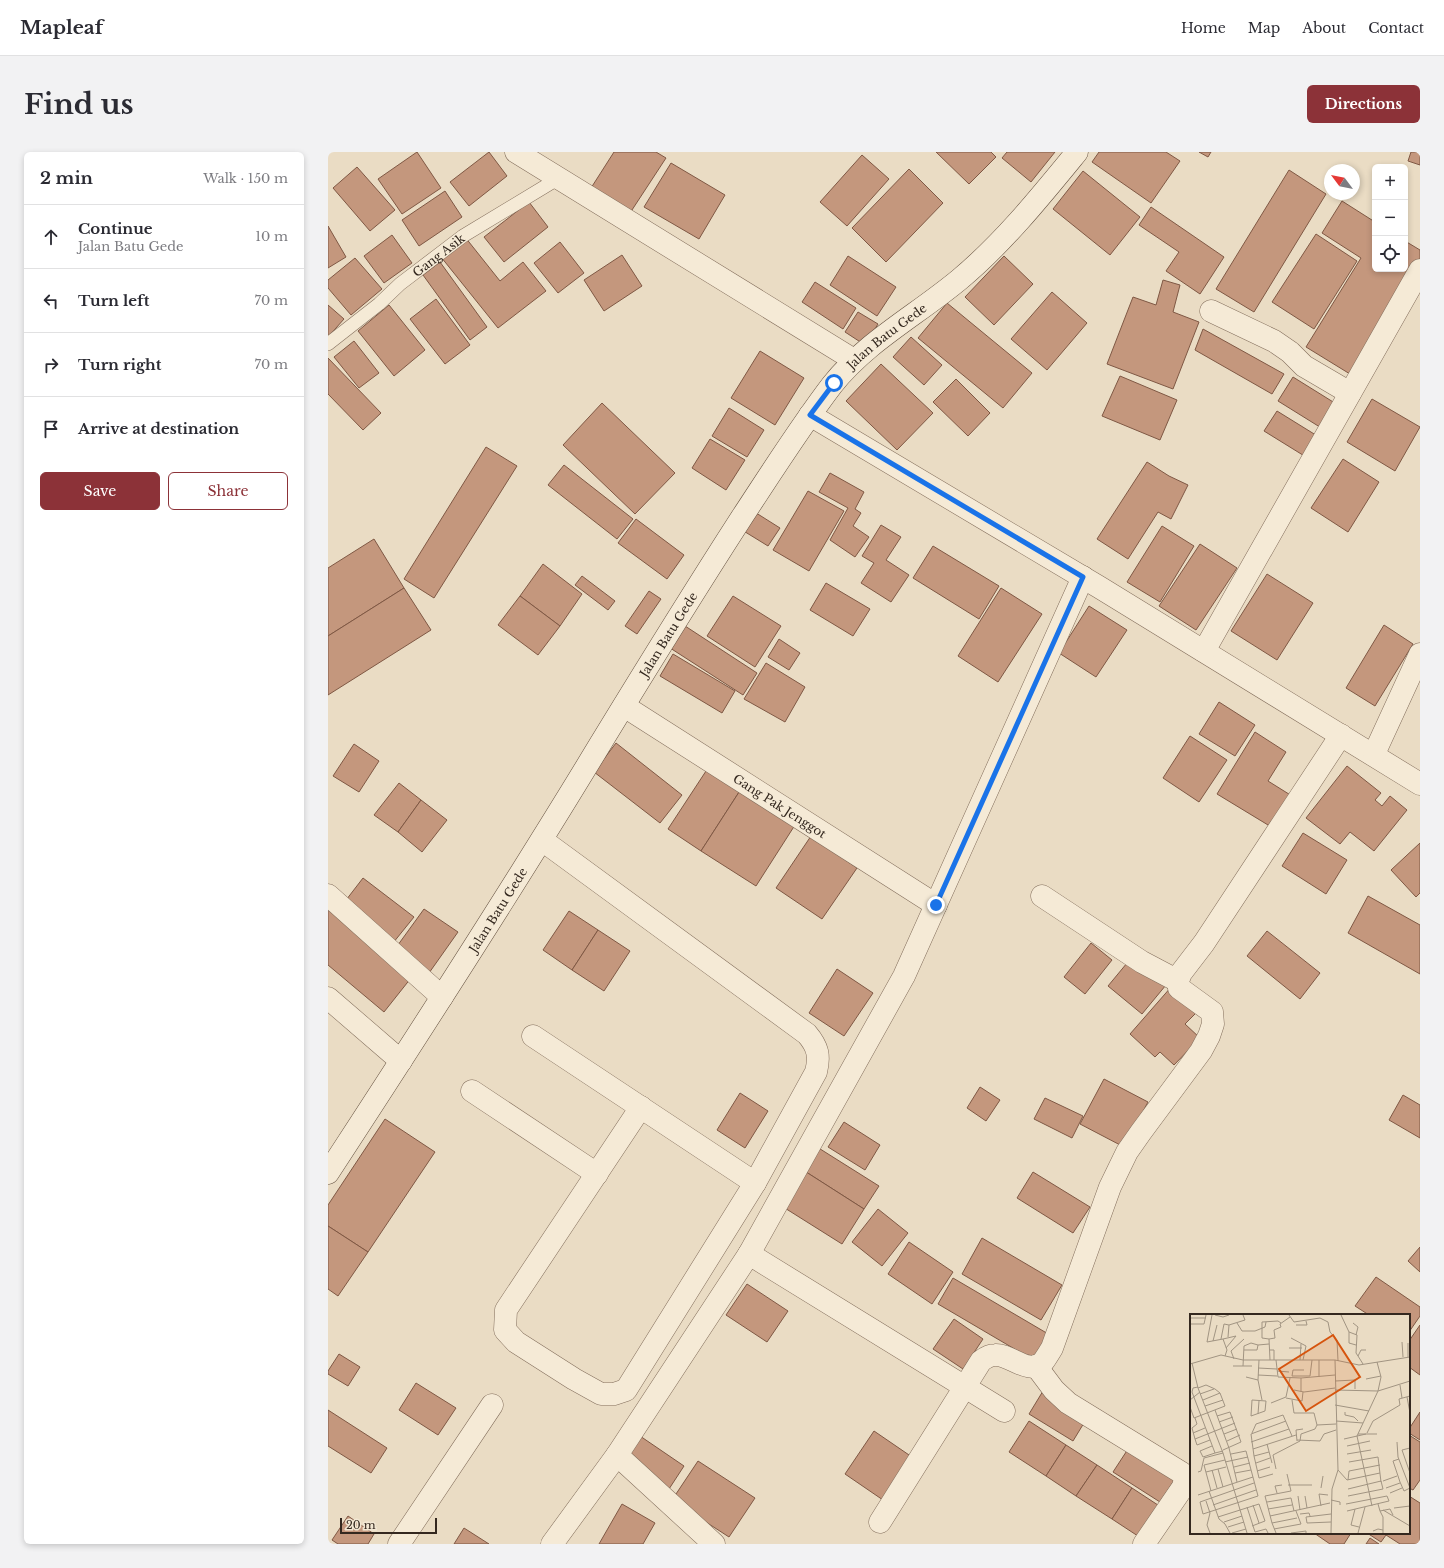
<!DOCTYPE html>
<meta charset="utf-8">
<style>
:root{--surface:#fff;--page:#f2f2f3;--text:#2b2b33;--muted:#7c7c81;--line:#e1e1e2;--accent:#8c3238}
body{margin:0;font-family:"Libre Baskerville",serif;background:var(--page);color:var(--text)}
.controls{position:absolute;right:12px;top:12px;display:grid;overflow:hidden;border-radius:6px;box-shadow:0 2px 6px #0003}
.controls button{width:36px;height:36px;display:grid;place-items:center;padding:0;border:0;border-bottom:1px solid var(--line);background:var(--surface);color:var(--text);font:20px sans-serif}
.compass{position:absolute;left:996px;top:12px;width:36px;height:36px;border-radius:50%;background:var(--surface);box-shadow:0 2px 6px #0003;rotate:302deg}
.scale{position:absolute;left:12px;bottom:10px;width:97px;box-sizing:border-box;padding-left:4px;border:2px solid #34281f;border-top:0;font-size:11px;line-height:14px;white-space:nowrap;color:#34281f;-webkit-text-stroke:3px #f2e7d3;paint-order:stroke}
.stop{position:absolute;width:12px;height:12px;margin:-9px;border:3px solid #1a73e8;border-radius:50%;background:#fff}
.stop.end{background:#1a73e8;border-color:#fff;box-shadow:0 1px 4px #0008}
.list{margin:0;padding:0;list-style:none}
h2{display:flex;justify-content:space-between;align-items:center;height:52px;margin:0;padding:0 16px;font-size:17px}
h2 small{font-size:13px;font-weight:400;color:var(--muted)}
.list li{display:grid;grid-template-columns:26px 1fr auto;gap:12px;align-items:center;box-sizing:border-box;height:64px;padding:0 16px;border-top:1px solid var(--line)}
.list b{display:block;font-size:15px;white-space:nowrap}
.list p{margin:0;font-size:13px;white-space:nowrap;color:var(--muted)}
.list em{font-size:13px;font-style:normal;color:var(--muted)}
.actions{display:flex;gap:8px;padding:12px 16px}
.actions a{flex:1;padding:9px 0;border:1px solid var(--accent);border-radius:6px;text-align:center;font-size:14px;color:var(--accent)}
.actions .main{background:var(--accent);color:#fff}
.icon{flex:none;width:22px;height:22px;fill:none;stroke:currentColor;stroke-width:2;stroke-linecap:round;stroke-linejoin:round}
.map{position:relative;flex:none;width:1092px;height:1392px;overflow:hidden;border-radius:6px}
header{display:flex;align-items:center;gap:24px;box-sizing:border-box;height:56px;padding:0 20px;background:var(--surface);border-bottom:1px solid var(--line)}
header strong{font-size:19px}
nav{display:flex;gap:22px;margin-inline-start:auto;font-size:14px}
.intro{display:flex;align-items:center;justify-content:space-between;box-sizing:border-box;height:96px;padding:0 24px}
h1{margin:0;font-size:28px}
.button{padding:10px 18px;border-radius:6px;background:var(--accent);color:#fff;font-size:14px;font-weight:700}
main{display:flex;gap:24px;padding:0 24px}
aside{flex:1;background:var(--surface);border-radius:6px;box-shadow:0 2px 6px #0003}
.map>svg:first-child{display:block}
.building{fill:#c4977d;stroke:#7f5844}
.lines{fill:none;stroke-linecap:round;stroke-linejoin:round}
.lane-casing{stroke:#836e5c;stroke-width:14}
.street-casing{stroke:#836e5c;stroke-width:23}
.secondary-casing{stroke:#64503f;stroke-width:23}
.lane{stroke:#f5ead6;stroke-width:13}
.street{stroke:#f5ead6;stroke-width:22}
.secondary{stroke:#f5ead6;stroke-width:22}
.route{stroke:#1a73e8;stroke-width:5}
.labels{text-anchor:middle;dominant-baseline:central;stroke-width:3;stroke-linejoin:round;paint-order:stroke}
.street-label{font-size:12px;fill:#34281f;stroke:#f2e7d3}
.inset-road{fill:none;stroke:#a19482;stroke-width:1}
.view{fill:#d6540e;fill-opacity:0.15;stroke:#d6540e;stroke-width:2}
.inset-edge{fill:none;stroke:#34281f;stroke-width:2}
</style>
<header>
<strong>Mapleaf</strong>
<nav><a>Home</a><a>Map</a><a>About</a><a>Contact</a></nav>
</header>
<div class="intro"><h1>Find us</h1><a class="button">Directions</a></div>
<main>
<aside>
<h2>2 min<small>Walk · 150 m</small></h2>
<ul class="list">
<li><svg class="icon" aria-label="ahead" viewBox="0 0 24 24"><path d="M12 20V5M6 11l6-6 6 6"/></svg><div><b>Continue</b><p>Jalan Batu Gede</p></div><em>10 m</em></li>
<li><svg class="icon" aria-label="left" viewBox="0 0 24 24"><path d="M17 20v-9H6M10 6l-5 5 5 5"/></svg><div><b>Turn left</b></div><em>70 m</em></li>
<li><svg class="icon" aria-label="right" viewBox="0 0 24 24"><path d="M7 20v-9h11M14 6l5 5-5 5"/></svg><div><b>Turn right</b></div><em>70 m</em></li>
<li><svg class="icon" aria-label="arrive" viewBox="0 0 24 24"><path d="M6 21V4h12l-3 4 3 4H6"/></svg><div><b>Arrive at destination</b></div></li>
</ul>
<div class="actions"><a class="main">Save</a><a>Share</a></div>
</aside>
<div class="map">
<svg width="1092" height="1392" viewBox="0 0 1092 1392">
<rect width="100%" height="100%" fill="#eadcc4"/>
<g class="building">
<polygon points="89,0 113,36 74,62 50,27"/>
<polygon points="161,0 179,24 141,54 122,30"/>
<polygon points="286,0 328,0 338,6 302,61 263,36"/>
<polygon points="608,0 663,0 668,5 641,32"/>
<polygon points="679,0 727,0 703,30 674,6"/>
<polygon points="771,0 838,0 852,9 823,51 764,10"/>
<polygon points="871,0 883,0 880,5"/>
<polygon points="1083,0 1092,0 1092,13 1080,9"/>
<polygon points="534,3 561,27 519,74 492,50"/>
<polygon points="343,11 397,43 371,87 316,55"/>
<polygon points="29,15 67,58 42,79 5,36"/>
<polygon points="581,17 615,51 558,110 524,76"/>
<polygon points="961,18 998,42 926,160 888,137"/>
<polygon points="755,19 812,65 782,103 725,57"/>
<polygon points="117,39 134,65 91,94 74,68"/>
<polygon points="1014,49 1047,70 1047,117 1077,117 1077,89 1092,98 1092,109 1022,222 978,195 1033,106 994,81"/>
<polygon points="201,50 220,75 176,110 156,85"/>
<polygon points="823,55 896,105 872,142 838,119 851,100 811,73"/>
<polygon points="0,74 18,105 0,116"/>
<polygon points="988,82 1029,109 986,177 944,150"/>
<polygon points="64,83 84,111 56,131 36,104"/>
<polygon points="137,85 172,129 195,110 218,139 170,176 113,105"/>
<polygon points="232,90 256,121 230,141 206,111"/>
<polygon points="294,103 314,134 276,159 256,128"/>
<polygon points="520,104 568,135 549,164 502,133"/>
<polygon points="676,104 705,132 666,173 637,145"/>
<polygon points="27,106 54,137 23,163 0,136 0,128"/>
<polygon points="112,110 159,175 142,188 95,123"/>
<polygon points="835,128 852,133 845,160 871,170 845,237 779,212 805,145 828,153"/>
<polygon points="487,130 528,156 515,177 474,150"/>
<polygon points="724,140 759,171 719,218 683,187"/>
<polygon points="108,147 142,193 117,212 82,167"/>
<polygon points="619,151 704,221 675,256 590,186"/>
<polygon points="0,153 16,167 0,185"/>
<polygon points="61,153 97,198 66,224 30,179"/>
<polygon points="530,160 550,172 537,193 517,180"/>
<polygon points="875,177 956,222 944,242 867,198"/>
<polygon points="583,185 614,213 596,233 565,205"/>
<polygon points="26,189 51,221 31,236 6,205"/>
<polygon points="432,199 476,226 447,273 403,246"/>
<polygon points="0,206 53,261 35,278 0,242"/>
<polygon points="553,212 605,261 569,298 518,249"/>
<polygon points="792,224 849,248 832,288 774,264"/>
<polygon points="965,225 1010,253 995,277 950,249"/>
<polygon points="628,227 662,261 640,284 605,250"/>
<polygon points="1044,247 1092,275 1067,319 1019,290"/>
<polygon points="274,251 347,321 307,362 235,293"/>
<polygon points="401,256 436,278 419,305 384,284"/>
<polygon points="949,259 991,285 978,305 936,279"/>
<polygon points="382,287 417,308 398,338 364,316"/>
<polygon points="158,295 189,314 106,446 76,427"/>
<polygon points="1015,307 1051,330 1020,380 983,356"/>
<polygon points="819,310 841,324 860,333 843,367 830,360 800,407 769,387"/>
<polygon points="236,313 305,367 289,387 220,333"/>
<polygon points="502,321 536,340 527,357 533,361 525,374 541,385 527,405 502,388 520,356 491,340"/>
<polygon points="480,339 516,359 481,419 445,398"/>
<polygon points="425,359 452,376 440,394 414,378"/>
<polygon points="308,367 356,403 339,427 290,391"/>
<polygon points="553,373 573,385 558,408 581,423 563,450 533,431 546,411 534,404"/>
<polygon points="834,374 866,394 832,450 799,430"/>
<polygon points="46,387 76,436 0,484 0,416"/>
<polygon points="872,392 909,416 868,478 831,454"/>
<polygon points="605,394 671,434 651,467 585,426"/>
<polygon points="215,412 254,442 232,474 192,444"/>
<polygon points="939,422 985,451 949,508 903,479"/>
<polygon points="254,424 287,449 280,458 247,433"/>
<polygon points="498,431 542,457 525,484 482,458"/>
<polygon points="76,436 103,478 0,543 0,484"/>
<polygon points="673,436 714,462 670,530 630,504"/>
<polygon points="321,439 333,447 309,482 297,474"/>
<polygon points="192,444 232,474 210,503 170,473"/>
<polygon points="405,444 453,474 427,515 379,484"/>
<polygon points="761,454 799,478 768,525 731,501"/>
<polygon points="354,472 429,521 415,543 339,494"/>
<polygon points="1056,473 1085,492 1047,554 1018,536"/>
<polygon points="451,487 472,501 461,518 440,505"/>
<polygon points="345,502 407,539 394,561 332,524"/>
<polygon points="438,511 477,535 457,570 416,547"/>
<polygon points="891,550 927,573 907,604 871,582"/>
<polygon points="927,580 958,600 940,629 964,644 945,676 889,642"/>
<polygon points="862,584 899,608 871,650 835,626"/>
<polygon points="288,591 354,643 332,671 266,620"/>
<polygon points="26,592 51,609 31,640 5,624"/>
<polygon points="1019,614 1053,641 1047,648 1054,654 1062,644 1079,658 1046,699 1022,680 1012,692 978,666"/>
<polygon points="380,616 413,637 373,699 340,677"/>
<polygon points="71,631 93,648 70,680 46,663"/>
<polygon points="413,637 467,673 428,734 373,699"/>
<polygon points="93,648 119,668 94,700 70,680"/>
<polygon points="975,681 1019,708 998,742 954,714"/>
<polygon points="483,684 529,716 494,767 448,736"/>
<polygon points="1092,691 1092,741 1088,745 1063,718"/>
<polygon points="35,726 86,765 65,791 15,752"/>
<polygon points="1040,744 1092,773 1092,822 1020,781"/>
<polygon points="0,757 83,826 56,860 0,813"/>
<polygon points="96,757 130,780 101,821 67,797"/>
<polygon points="241,759 270,778 244,818 215,798"/>
<polygon points="270,778 302,799 276,839 244,818"/>
<polygon points="939,779 992,821 972,847 919,804"/>
<polygon points="763,791 784,808 757,842 736,825"/>
<polygon points="804,805 838,833 814,862 780,834"/>
<polygon points="509,817 545,841 516,884 481,861"/>
<polygon points="844,834 871,858 857,872 872,886 846,913 832,900 827,905 802,882"/>
<polygon points="776,927 820,950 796,995 752,972"/>
<polygon points="652,935 672,948 658,969 639,956"/>
<polygon points="412,941 440,959 417,996 389,978"/>
<polygon points="1075,943 1092,953 1092,986 1061,968"/>
<polygon points="717,946 755,964 744,986 706,967"/>
<polygon points="57,967 107,1000 40,1100 0,1074 0,1053"/>
<polygon points="516,970 552,993 537,1018 500,995"/>
<polygon points="489,995 551,1034 536,1057 475,1018"/>
<polygon points="475,1018 536,1057 514,1092 452,1053"/>
<polygon points="705,1020 762,1055 745,1081 689,1046"/>
<polygon points="550,1057 580,1081 554,1114 524,1090"/>
<polygon points="0,1074 40,1100 10,1144 0,1137"/>
<polygon points="654,1086 734,1133 713,1168 634,1122"/>
<polygon points="581,1090 625,1120 604,1152 560,1122"/>
<polygon points="1092,1095 1092,1120 1080,1109"/>
<polygon points="1048,1125 1092,1155 1092,1164 1081,1180 1081,1163 1041,1163 1027,1154"/>
<polygon points="625,1126 722,1183 707,1209 610,1152"/>
<polygon points="419,1132 460,1159 439,1190 398,1163"/>
<polygon points="626,1167 655,1187 635,1217 605,1197"/>
<polygon points="1092,1173 1092,1223 1081,1215 1081,1189"/>
<polygon points="11,1202 32,1215 20,1234 0,1222 0,1219"/>
<polygon points="88,1231 128,1256 110,1283 71,1258"/>
<polygon points="715,1239 759,1266 745,1289 701,1262"/>
<polygon points="0,1258 59,1296 43,1321 0,1294"/>
<polygon points="1092,1260 1092,1288 1081,1281 1081,1277"/>
<polygon points="701,1269 738,1293 718,1324 681,1300"/>
<polygon points="546,1279 584,1305 555,1348 517,1322"/>
<polygon points="1081,1283 1092,1290 1092,1328 1085,1338 1081,1336"/>
<polygon points="312,1284 356,1314 341,1337 297,1306"/>
<polygon points="738,1293 769,1313 748,1344 718,1324"/>
<polygon points="802,1294 849,1324 832,1350 785,1320"/>
<polygon points="370,1309 427,1346 401,1385 344,1348"/>
<polygon points="769,1313 804,1336 784,1367 748,1344"/>
<polygon points="804,1336 836,1357 816,1388 784,1367"/>
<polygon points="1081,1344 1092,1351 1092,1392 1072,1392 1058,1383 1053,1390 1039,1381 1081,1381"/>
<polygon points="294,1352 327,1371 315,1392 271,1392"/>
<polygon points="20,1364 46,1382 40,1392 10,1392 4,1388"/>
<polygon points="136,1376 161,1392 126,1392"/>
<polygon points="986,1381 1023,1381 1016,1392 1002,1392"/>
<polygon points="1042,1386 1051,1392 1038,1392"/>
</g>
<g class="lines">
<defs>
<g id="lane">
<path id="s1" d="M0 192 51 152 72 132 135 84 231 26"/>
</g>
<g id="street">
<polyline points="188,0 526,208"/>
<polyline points="883,159 946,189 962,200 976,214 1022,241"/>
<polyline points="482,263 771,435 1092,632"/>
<polyline points="876,499 1092,118"/>
<path id="s2" d="M296 554 608 753"/>
<polyline points="1046,602 1092,502"/>
<path d="M214 688 479 882C490 895 492 904 488 920L427 1031 298 1238 286 1242H273L246 1227 188 1190 177 1178 178 1158 313 955"/>
<polyline points="0,743 114,845"/>
<polyline points="714,744 814,810 850,829"/>
<polyline points="0,846 73,909"/>
<polyline points="205,884 427,1031"/>
<polyline points="144,939 269,1022"/>
<polyline points="421,1102 676,1259"/>
<polyline points="708,1214 726,1238 740,1251 854,1321 857,1327 855,1335 816,1392"/>
<polyline points="289,1303 386,1392"/>
<path d="M552 1370 653 1209C657 1206 662 1203 667 1203 683 1202 700 1224 715 1210 718 1206 721 1201 724 1196L782 1035 799 1000 813 980 873 899 881 884 885 872 884 860 851 836 850 829 853 821 876 791 1013 583"/>
<polyline points="71,1392 164,1253"/>
<polyline points="224,1392 289,1303 421,1102 576,824 755,425"/>
</g>
<g id="secondary">
<path id="s3" d="M0 1021C92 880 184 738 271 594 318 517 365 441 414 365 443 321 472 275 504 233 539 189 589 163 632 127 676 90 713 44 749 0"/>
</g>
</defs>
<use href="#lane" class="lane-casing"/>
<use href="#street" class="street-casing"/>
<use href="#secondary" class="secondary-casing"/>
<use href="#lane" class="lane"/>
<use href="#street" class="street"/>
<use href="#secondary" class="secondary"/>
</g>
<g class="lines">
<polyline class="route" points="506,231 482,263 755,425 608,753"/>
</g>
<g class="labels">
<g class="street-label">
<text stroke="none"><textPath href="#s1" startOffset="142">Gang Asik</textPath></text>
<text stroke="none"><textPath href="#s3" startOffset="1009">Jalan Batu Gede</textPath></text>
<text stroke="none"><textPath href="#s3" startOffset="637">Jalan Batu Gede</textPath></text>
<text stroke="none"><textPath href="#s2" startOffset="185">Gang Pak Jenggot</textPath></text>
<text stroke="none"><textPath href="#s3" startOffset="313">Jalan Batu Gede</textPath></text>
</g>
</g>
<g transform="translate(862 1162)">
<rect width="220" height="220" fill="#eadcc4"/>
<path class="inset-road" d="M22 1 17 28 33 25M25 1 33 3 39 1M99 1 104 8 130 4 138 8 140 18 147 26 148 47M151 1 159 18 167 21 166 39 168 42M0 4H16M47 9 52 17H65L75 13 76 8M163 9 168 13 166 21M0 10H14L16 1M39 11 55 6 53 1M106 11H117L116 7M159 18V29L166 31M101 24 116 32 113 46M31 25 34 10 39 11 38 23M79 25 72 24V8L88 7 91 9M23 27 27 11M212 28 213 43M36 34 46 22M99 34H112M54 36H67L68 31 79 30M80 36H84V46M35 42 37 36 33 25 46 22M218 43V29M44 45 41 37 54 25M69 46 68 66 72 86M80 46 79 25 85 24 84 16 91 13 90 10 100 3M86 46 88 63 111 64 145 61M110 46 111 30M2 49 8 74 33 139 57 219M0 50 31 41 53 46H145L169 51 220 43M173 50 168 42 171 36H176M43 52H62M53 52 54 32 61 29 68 31M68 54 87 55M114 56H103L102 62H120L122 46M87 57 99 58M68 61 87 62M56 63 68 66M129 63V46M111 64V78M176 65 191 62M145 67 165 66V75M210 71 212 84M8 73 3 74 2 78 19 123 25 139 33 137M104 76 114 78 145 74M145 76 188 77 220 67M10 80 24 75M217 83 220 99M96 84 112 87 113 78M0 86 10 78M13 86 30 79M62 86 76 87 75 97 61 102ZM81 89 96 83 100 64M145 91 179 97M15 92 33 86M0 93 4 104 35 92 30 79 25 75 16 71 8 74M25 96 39 134 47 168M155 98V101L164 103 168 107M68 100 69 87M27 102 40 98 51 128 33 136M5 104 7 110 2 114 5 125M146 107 173 109M29 108 43 103M127 111 146 110M3 119 15 114M62 119 66 110 93 101 102 122M177 119 183 107 210 91 209 85 220 82M34 120 47 115M168 120H187M154 125 176 120M20 126 7 131 5 125 45 109M107 126 130 127 134 120 146 116M37 127 50 121M107 127 106 116 113 115M61 128 99 115M207 128 208 143 220 174M77 130 82 149M22 132 10 137 13 143 25 139M157 132 180 127M220 134 212 136 220 159M63 135 106 121M79 138 64 142 61 120 96 107M41 140 56 137 68 182 13 200 10 188 64 169M157 140 181 136M64 142 69 164 83 160M14 144 33 139M209 145 203 147 210 168 214 177 220 174M35 148 58 143M159 148 188 143 191 168M66 149 80 144M44 153 60 149M28 155 33 173M86 155 83 141 110 127 111 120 125 115 127 111 124 99H104L102 86M22 156 27 174M148 156 157 166 190 159M67 157 80 153M8 158 11 157 14 144M16 158 36 153M45 159 61 156M158 166 159 157 190 151M193 167 207 162M98 171H122M131 174 133 162M196 174 210 169M158 175 191 167 193 175 158 182M19 177 29 205 35 210 40 219M21 177 14 151 35 146M87 179 85 172 92 171M200 179 212 174M8 181 63 163M108 182 110 196M115 182 117 194M141 186 150 188V191M16 187 20 199 17 211 20 219M77 188 101 184 104 197M156 190 197 182 199 187 157 197M188 190 190 197 200 195 203 201M23 191 66 176M63 191 69 209M131 192 129 180 138 181M182 192 167 122 188 77 191 63 187 48M57 193 65 218 76 215 78 219M204 194 220 192M78 195 102 191M165 195 161 211 169 213M193 196 220 212M190 197 193 203V216M110 200 119 199 120 202M141 200 116 203 117 209 141 208M80 202 140 189M28 203 69 190 75 207 62 212M34 208 52 202M82 209 75 182 101 177 97 160M38 213 54 208M84 215 111 210 106 197M183 217 188 215 193 216V219M42 219 56 215M86 219 82 209 107 204M101 219 116 217V219M141 219 142 175 148 156 145 46M168 219 175 193"/>
<path class="view" d="M143 21 170 63 116 97 89 55Z"/>
<rect width="220" height="220" class="inset-edge"/>
</g>
</svg>
<div class="controls">
<button>+</button>
<button>−</button>
<button><svg class="icon" aria-label="locate" viewBox="0 0 24 24"><circle cx="12" cy="12" r="6"/><path d="M12 2v4M12 18v4M2 12h4M18 12h4"/></svg></button>
</div>
<svg class="compass" viewBox="-18 -18 36 36"><path d="M0-13l5 13h-10z" fill="#e53935"/><path d="M0 13l5-13h-10z" fill="#7c7c81"/></svg>
<div class="scale">20 m</div>
<div class="stop" style="left:506px;top:231px"></div>
<div class="stop end" style="left:608px;top:753px"></div>
</div>
</main>
